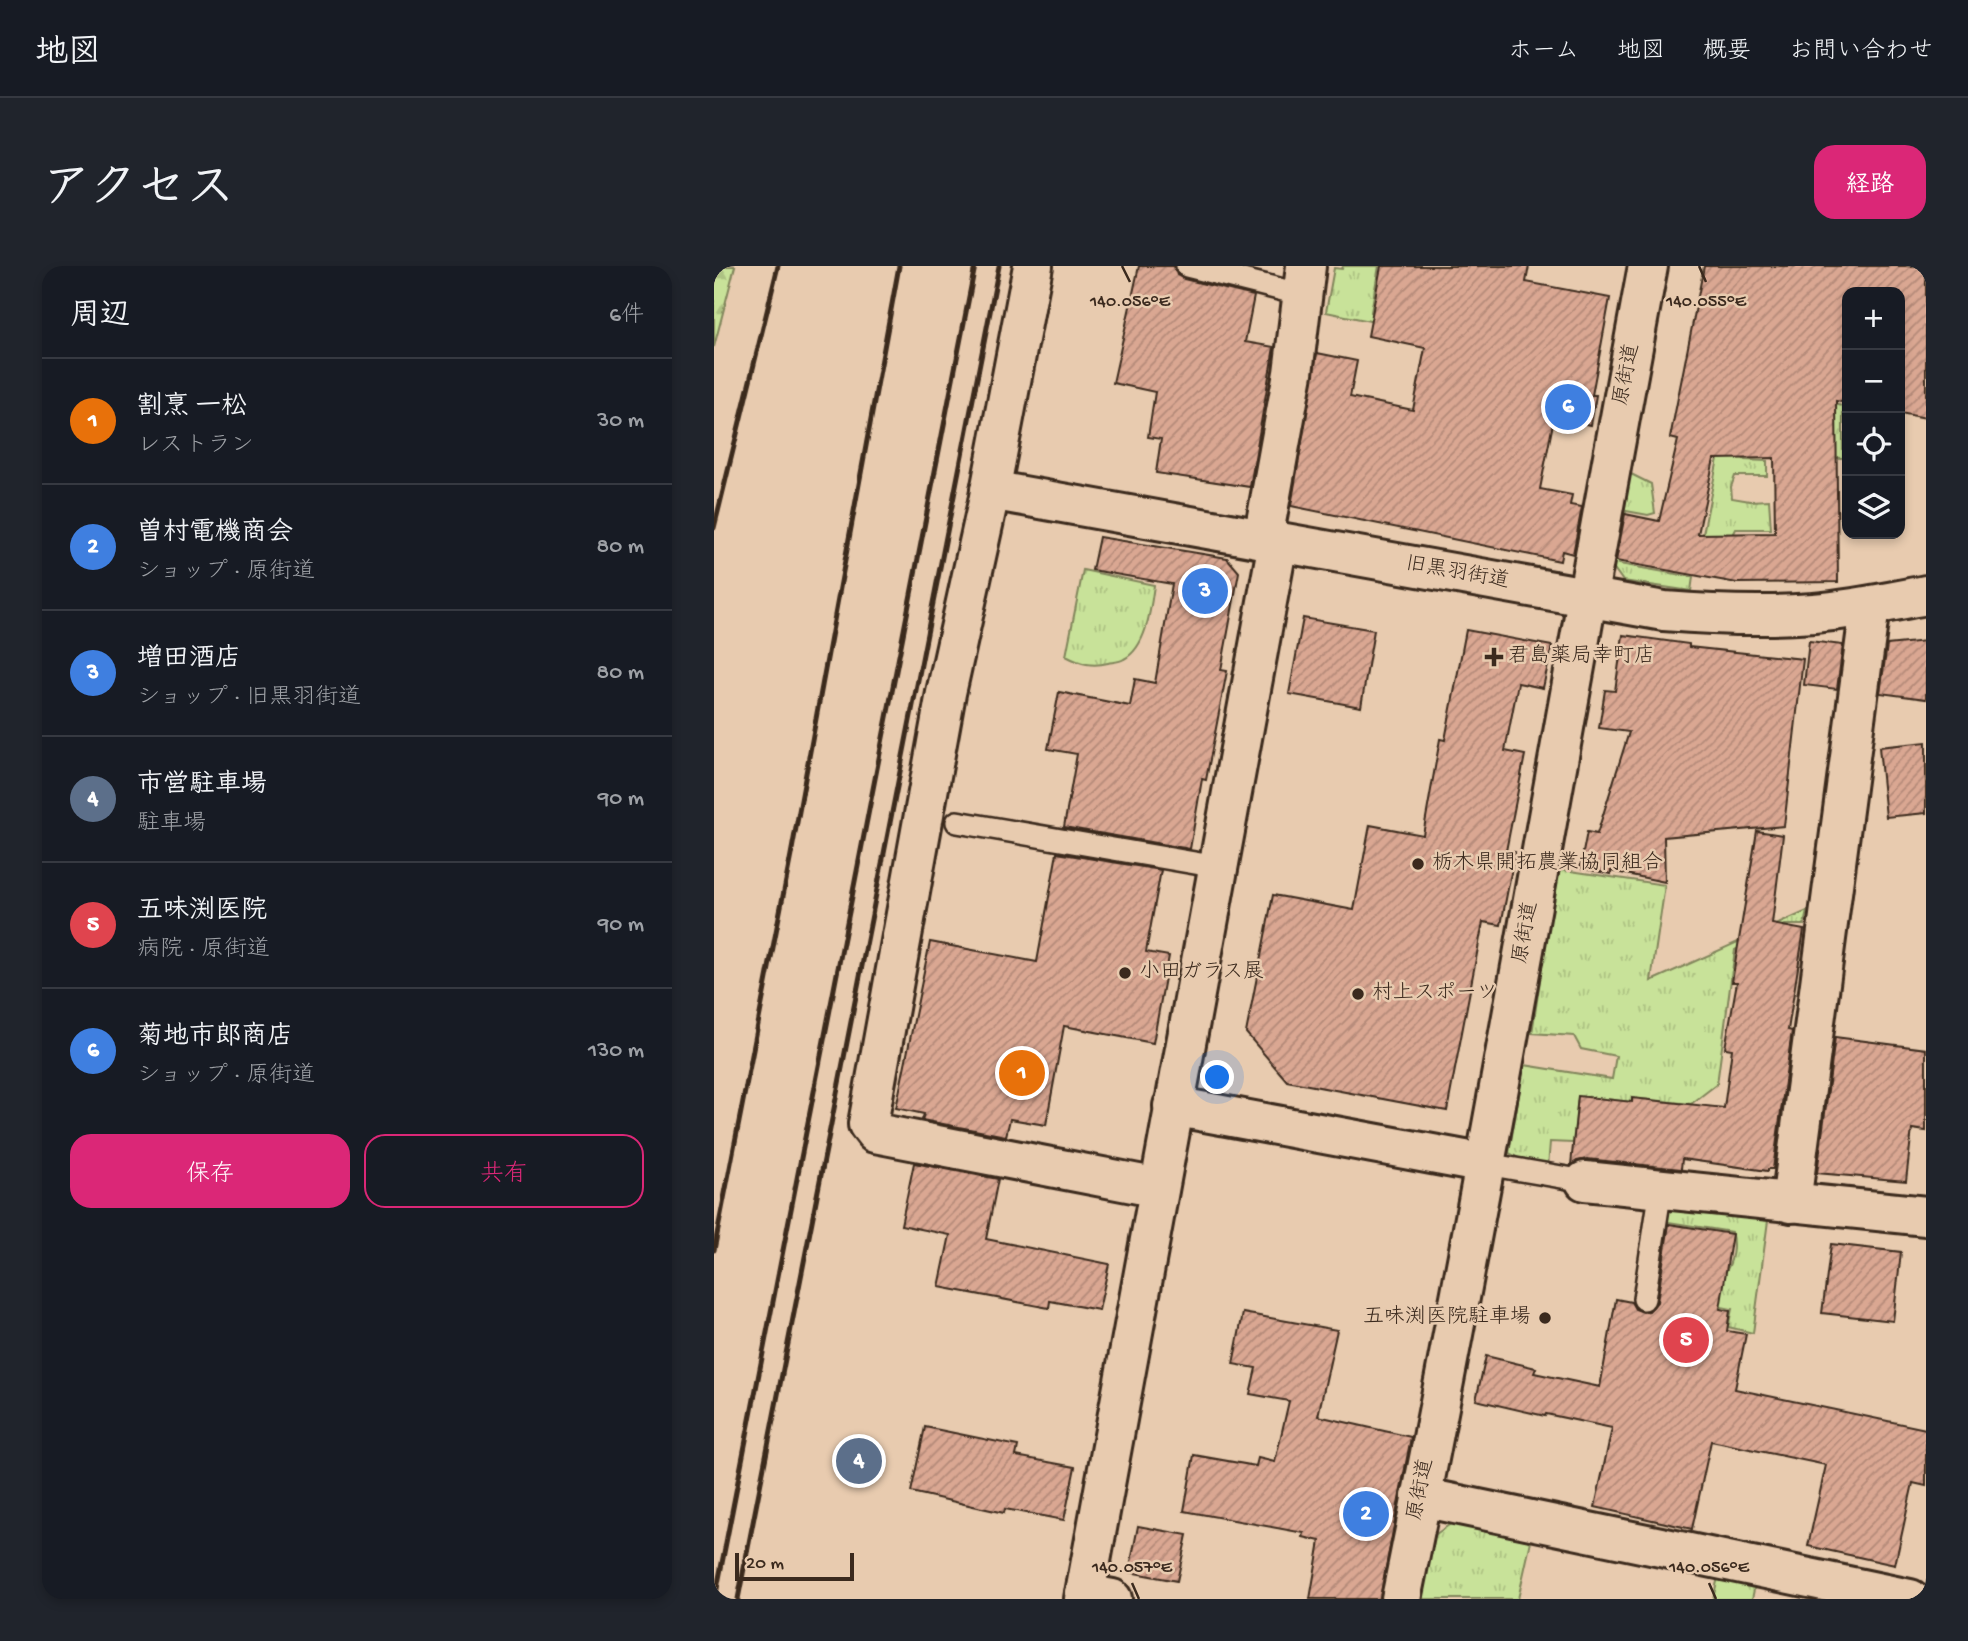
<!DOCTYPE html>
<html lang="ja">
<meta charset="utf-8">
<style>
:root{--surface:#171b24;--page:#20242c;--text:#f1f3f6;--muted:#9ea1a6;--line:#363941;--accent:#db2777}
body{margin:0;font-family:"Gochi Hand","Klee One",sans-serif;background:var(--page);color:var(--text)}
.controls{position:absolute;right:21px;top:21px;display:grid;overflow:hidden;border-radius:14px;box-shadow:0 4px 10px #0003}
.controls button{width:63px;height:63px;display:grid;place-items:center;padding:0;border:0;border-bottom:2px solid var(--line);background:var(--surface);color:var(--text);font:35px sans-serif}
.scale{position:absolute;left:21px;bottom:18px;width:119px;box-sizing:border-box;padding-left:7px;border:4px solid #3b2a1e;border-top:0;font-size:19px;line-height:24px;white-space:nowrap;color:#3b2a1e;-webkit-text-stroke:5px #e8cbaf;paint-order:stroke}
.you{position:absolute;left:504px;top:812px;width:24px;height:24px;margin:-18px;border:5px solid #fff;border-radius:50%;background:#1a73e8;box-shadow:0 0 0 10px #1a73e833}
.badge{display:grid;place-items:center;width:46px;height:46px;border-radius:50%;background:var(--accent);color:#fff;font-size:23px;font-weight:700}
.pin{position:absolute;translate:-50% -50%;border:4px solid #fff;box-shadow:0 2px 7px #0006}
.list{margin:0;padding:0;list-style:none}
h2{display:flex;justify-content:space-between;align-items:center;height:91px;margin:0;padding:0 28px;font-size:30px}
h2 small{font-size:23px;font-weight:400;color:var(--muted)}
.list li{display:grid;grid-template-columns:46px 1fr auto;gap:21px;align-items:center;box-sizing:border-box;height:126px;padding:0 28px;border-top:2px solid var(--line)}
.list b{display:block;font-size:26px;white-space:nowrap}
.list p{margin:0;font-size:23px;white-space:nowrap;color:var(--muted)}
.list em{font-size:23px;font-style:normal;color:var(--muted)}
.actions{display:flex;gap:14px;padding:21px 28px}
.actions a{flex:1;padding:16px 0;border:2px solid var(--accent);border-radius:21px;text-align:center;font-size:24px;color:var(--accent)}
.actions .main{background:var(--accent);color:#fff}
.icon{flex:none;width:38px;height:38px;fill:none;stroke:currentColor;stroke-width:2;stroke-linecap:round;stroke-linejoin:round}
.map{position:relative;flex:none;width:1212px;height:1333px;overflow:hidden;border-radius:21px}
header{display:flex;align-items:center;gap:42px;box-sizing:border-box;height:98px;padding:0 35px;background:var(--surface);border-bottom:2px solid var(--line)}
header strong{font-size:33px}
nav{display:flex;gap:38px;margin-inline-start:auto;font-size:24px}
.intro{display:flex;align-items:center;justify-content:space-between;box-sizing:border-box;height:168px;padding:0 42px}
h1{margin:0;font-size:49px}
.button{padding:18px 32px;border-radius:21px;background:var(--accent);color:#fff;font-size:24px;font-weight:700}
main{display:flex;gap:42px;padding:0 42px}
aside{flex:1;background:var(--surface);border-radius:21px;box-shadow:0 4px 10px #0003}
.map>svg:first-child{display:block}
.grass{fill:url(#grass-tufts);stroke:#82865c;stroke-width:2}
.forest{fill:url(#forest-firs);stroke:#82865c;stroke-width:2}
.building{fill:url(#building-hatch);stroke:#3b2a1e;stroke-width:2;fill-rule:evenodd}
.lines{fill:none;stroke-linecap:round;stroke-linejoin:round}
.service-casing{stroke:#3b2a1e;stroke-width:26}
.minor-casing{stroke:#3b2a1e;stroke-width:44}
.tertiary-casing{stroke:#3b2a1e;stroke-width:44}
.service{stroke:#e8cbaf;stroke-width:21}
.minor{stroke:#e8cbaf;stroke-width:38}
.tertiary{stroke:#e8cbaf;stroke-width:38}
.rail{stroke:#3b2a1e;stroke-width:5}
.ticks{fill:none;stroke:#3b2a1e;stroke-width:2.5}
.poi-dot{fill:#3b2a1e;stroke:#e8cbaf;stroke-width:2.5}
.labels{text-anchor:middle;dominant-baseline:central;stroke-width:5;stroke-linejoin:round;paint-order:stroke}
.street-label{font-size:21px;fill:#3b2a1e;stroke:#e8cbaf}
.poi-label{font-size:21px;fill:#3b2a1e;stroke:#e8cbaf;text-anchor:start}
.ticks-label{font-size:18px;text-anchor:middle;fill:#3b2a1e;stroke:#e8cbaf;stroke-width:5;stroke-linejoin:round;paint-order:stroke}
</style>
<header>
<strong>地図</strong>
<nav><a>ホーム</a><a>地図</a><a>概要</a><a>お問い合わせ</a></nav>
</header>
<div class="intro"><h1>アクセス</h1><a class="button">経路</a></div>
<main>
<aside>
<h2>周辺<small>6件</small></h2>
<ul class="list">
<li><span class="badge" style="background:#e8710a">1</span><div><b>割烹 一松</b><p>レストラン</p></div><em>30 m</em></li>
<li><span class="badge" style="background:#3f7fe0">2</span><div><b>曽村電機商会</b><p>ショップ · 原街道</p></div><em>80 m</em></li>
<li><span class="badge" style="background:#3f7fe0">3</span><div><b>増田酒店</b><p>ショップ · 旧黒羽街道</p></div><em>80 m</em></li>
<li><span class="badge" style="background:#5c6f8a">4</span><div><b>市営駐車場</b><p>駐車場</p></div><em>90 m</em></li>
<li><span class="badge" style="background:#e0444e">5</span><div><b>五味渕医院</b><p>病院 · 原街道</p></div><em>90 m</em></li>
<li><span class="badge" style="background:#3f7fe0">6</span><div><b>菊地市郎商店</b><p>ショップ · 原街道</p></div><em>130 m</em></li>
</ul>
<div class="actions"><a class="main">保存</a><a>共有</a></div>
</aside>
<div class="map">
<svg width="1212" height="1333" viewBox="0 0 1212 1333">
<defs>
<pattern id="grass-tufts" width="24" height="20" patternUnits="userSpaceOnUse" patternTransform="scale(1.75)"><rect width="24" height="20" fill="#c8e299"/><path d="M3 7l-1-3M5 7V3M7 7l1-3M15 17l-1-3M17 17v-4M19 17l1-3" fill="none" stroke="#adc283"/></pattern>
<pattern id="forest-firs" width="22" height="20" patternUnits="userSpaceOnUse" patternTransform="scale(1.75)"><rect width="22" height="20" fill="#c8e299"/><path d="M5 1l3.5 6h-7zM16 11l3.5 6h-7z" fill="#adc283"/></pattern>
<pattern id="building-hatch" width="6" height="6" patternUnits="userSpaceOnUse" patternTransform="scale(1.75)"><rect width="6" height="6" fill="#daa792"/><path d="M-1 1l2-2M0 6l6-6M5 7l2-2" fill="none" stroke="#b28877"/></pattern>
</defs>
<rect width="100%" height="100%" fill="#e8cbaf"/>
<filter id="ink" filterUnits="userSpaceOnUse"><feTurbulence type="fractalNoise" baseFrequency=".0143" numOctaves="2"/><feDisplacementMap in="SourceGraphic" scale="14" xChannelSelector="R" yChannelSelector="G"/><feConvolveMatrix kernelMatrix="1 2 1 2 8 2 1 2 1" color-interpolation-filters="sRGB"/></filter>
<g filter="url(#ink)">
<g class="grass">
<polygon points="629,0 665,0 657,46 669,48 666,57 612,46 620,2 628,3"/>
<polygon points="1019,117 1129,140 1129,192 1025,189 1031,194 1053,195 1053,210 1021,210 1017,221 1018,232 1036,235 1055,234 1057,263 1022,263 1019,269 987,278"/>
<polygon points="913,206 937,218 941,247 934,249 912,245 905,298 979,311 977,325 909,315 896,297"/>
<path d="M369 304 440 319C437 341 433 381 410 393 406 396 399 396 394 397 378 401 367 398 352 390Z"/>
<polygon points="843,603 951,619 937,715 1093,645 1090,659 1071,659 1021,684 1003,818 977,838 919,832 918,836 864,830 859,877 836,876 834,901 812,896 795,887 810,799 898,813 902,790 867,783 860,770 818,767"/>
<path d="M952 936 1055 947 1039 1067 1014 1061 1018 1043 950 1030 1010 1007C1019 998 1021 977 1017 966L948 955Z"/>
<polygon points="738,1257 817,1275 804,1333 708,1333 719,1270"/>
<polygon points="1004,1311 1041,1319 1038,1333 999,1333"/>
</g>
<polygon class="forest" points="0,0 21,0 0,81"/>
<g class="building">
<polygon points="425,0 460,0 463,9 470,13 540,30 531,76 560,81 536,221 442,207 447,173 434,171 441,126 399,117"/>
<polygon points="667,0 815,0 812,16 896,32 878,129 882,129 877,159 840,152 826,223 858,229 856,239 868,241 859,288 848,285 846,295 577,240 603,87 643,95 636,131 699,144 711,82 654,70"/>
<path d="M990 0H1212V152L1186 147V26H1133V137L1122 135 1124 316 1023 317 902 295 911 248 945 255 964 174 956 172ZM1060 192 1061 267 984 268 1000 193Z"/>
<polygon points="385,271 513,292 525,306 507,404 513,405 492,514 488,513 476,583 350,561 363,488 334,483 345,426 416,440 421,413 441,417 458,318 378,304"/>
<polygon points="589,352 660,364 647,441 575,428"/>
<polygon points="752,364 838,380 829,422 804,417 791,485 811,489 792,585 801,586 787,659 769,656 733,845 573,815 532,767 559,629 640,644 656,559 709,569 726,473 731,474"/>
<polygon points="909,369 975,378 975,381 1089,393 1070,560 950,571 951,616 897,605 897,608 866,602 873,566 883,568 915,466 885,462 891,424 901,425"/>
<polygon points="1095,375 1129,379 1123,423 1090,419"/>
<polygon points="1212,375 1212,433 1166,427 1173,379"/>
<polygon points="1212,476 1212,547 1172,551 1165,481"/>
<polygon points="1043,565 1069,569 1058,658 1090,664 1074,764 1078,765 1059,903 1054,903 1054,905 968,893 967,903 873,893 863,895 857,899 864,830 918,836 918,832 1010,842 1018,783 1011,782 1023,716 1018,716"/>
<polygon points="343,587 447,604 432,686 455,690 439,777 350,760 332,859 296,853 292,870 208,854 210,848 182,842 216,676 323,696"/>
<polygon points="1121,771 1212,783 1212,865 1198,863 1192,915 1103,907"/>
<polygon points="200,897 284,913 272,973 395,998 385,1044 336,1035 335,1042 225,1021 236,969 187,959"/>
<polygon points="955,958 1018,968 1006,1043 1016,1045 1013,1065 1032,1068 1021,1123 1212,1163 1212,1220 1199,1217 1181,1299 1094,1280 1112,1199 997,1175 978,1263 881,1241 898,1162 832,1148 831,1150 762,1134 772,1090 822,1102 820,1107 886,1121 902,1033 917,1036 921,1043 929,1046 935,1045 943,1036"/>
<polygon points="1117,978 1187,986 1179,1055 1108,1047"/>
<polygon points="529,1047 623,1064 604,1150 697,1171 666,1333 596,1333 606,1275 589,1271 590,1267 470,1245 480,1189 542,1200 544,1192 561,1196 575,1135 536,1128 542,1102 519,1098"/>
<polygon points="211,1161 304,1180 302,1190 361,1201 350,1254 291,1243 290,1247 197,1226"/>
<polygon points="424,1260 473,1269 463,1315 415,1306"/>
</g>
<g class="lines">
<defs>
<g id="service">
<polyline points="473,0 589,29"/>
<polyline points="243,556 504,601"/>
<polyline points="772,898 871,915"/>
<polyline points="930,1033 947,922"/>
</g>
<g id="minor">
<polyline points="319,0 274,236 232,427 154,858 161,867 445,922"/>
<path d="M276 224 950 345C1000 349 1050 351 1100 347 1138 344 1175 336 1212 329"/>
<polyline points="549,273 579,107 592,0"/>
<polyline points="459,840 772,898"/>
<polyline points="871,915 1212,950"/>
<polyline points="1077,937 1156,340"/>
<polyline points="707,1231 1196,1333"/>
<polyline points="371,1328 398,1333"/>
<path d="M687 1333C777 890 851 444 934 0"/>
</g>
<polyline id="tertiary" points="370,1333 564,276"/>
</defs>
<use href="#service" class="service-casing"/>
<use href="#minor" class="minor-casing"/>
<use href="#tertiary" class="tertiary-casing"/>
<use href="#service" class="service"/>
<use href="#minor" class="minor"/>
<use href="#tertiary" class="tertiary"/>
<g class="rail">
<polyline points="0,262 64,0"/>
<polyline points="0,984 77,589 185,0"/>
<polyline points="1,1333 261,0"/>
<polyline points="24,1333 285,0"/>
</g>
</g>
</g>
<path class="ticks" d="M408 0 416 16M985 0 992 16M418 1317 425 1333M995 1317 1002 1333"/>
<g class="poi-dot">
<path d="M776.5 380.5h7v7h7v7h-7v7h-7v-7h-7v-7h7z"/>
<circle cx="704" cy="598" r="7"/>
<circle cx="411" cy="707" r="7"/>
<circle cx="644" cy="728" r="7"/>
<circle cx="831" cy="1052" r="7"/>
</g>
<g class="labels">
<g class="street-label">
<text transform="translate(914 109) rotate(-79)">原街道</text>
<text transform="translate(743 308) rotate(10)">旧黒羽街道</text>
<text transform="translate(813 667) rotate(-80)">原街道</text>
<text transform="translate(708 1224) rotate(-79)">原街道</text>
</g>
<g class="poi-label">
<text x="794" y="391">君島薬局幸町店</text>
<text x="718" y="598">栃木県開拓農業協同組合</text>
<text x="425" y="707">小田ガラス展</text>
<text x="658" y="728">村上スポーツ</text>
<text x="817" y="1052" text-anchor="end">五味渕医院駐車場</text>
</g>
</g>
<g class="ticks-label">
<text x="416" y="40">140.056°E</text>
<text x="992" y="40">140.055°E</text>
<text x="418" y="1306">140.057°E</text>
<text x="995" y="1306">140.056°E</text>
</g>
</svg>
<div class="controls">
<button>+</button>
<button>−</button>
<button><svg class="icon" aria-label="locate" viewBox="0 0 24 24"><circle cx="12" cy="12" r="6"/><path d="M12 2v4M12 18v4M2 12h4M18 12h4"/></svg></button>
<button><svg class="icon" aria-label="layers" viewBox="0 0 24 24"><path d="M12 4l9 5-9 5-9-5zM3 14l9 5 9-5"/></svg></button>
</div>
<div class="scale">20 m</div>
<div class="you"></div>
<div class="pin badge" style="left:308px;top:807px;background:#e8710a">1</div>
<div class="pin badge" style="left:652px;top:1248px;background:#3f7fe0">2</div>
<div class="pin badge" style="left:491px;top:325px;background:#3f7fe0">3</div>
<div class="pin badge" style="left:145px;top:1195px;background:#5c6f8a">4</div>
<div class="pin badge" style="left:972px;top:1074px;background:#e0444e">5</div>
<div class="pin badge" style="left:854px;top:141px;background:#3f7fe0">6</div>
</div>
</main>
